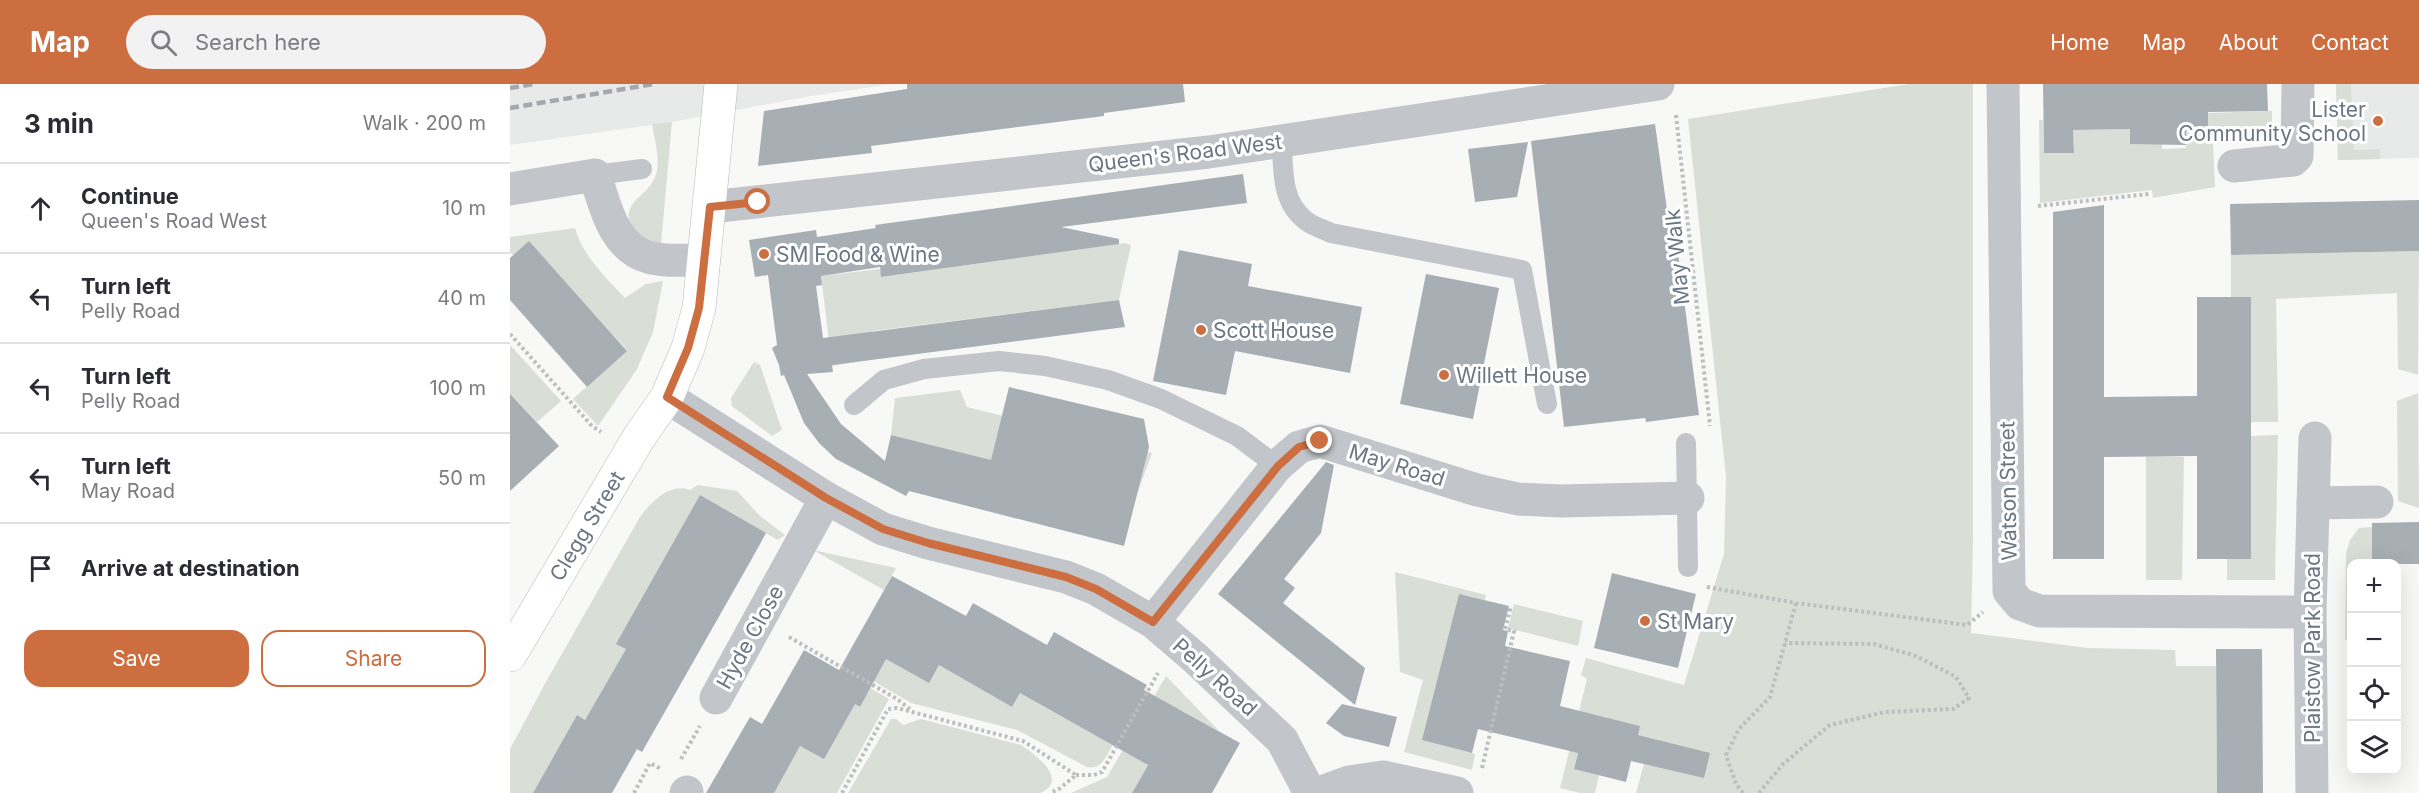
<!DOCTYPE html>
<meta charset="utf-8">
<style>
:root{--surface:#fff;--page:#f2f2f3;--text:#2b2b33;--muted:#7c7c81;--line:#e1e1e2;--accent:#cd6e41}
body{margin:0;font-family:Inter,sans-serif;background:var(--page);color:var(--text)}
.controls{position:absolute;right:18px;bottom:18px;display:grid;overflow:hidden;border-radius:12px;box-shadow:0 6px 24px #0002}
.controls button{width:54px;height:54px;display:grid;place-items:center;padding:0;border:0;border-bottom:2px solid var(--line);background:var(--surface);color:var(--text);font:30px sans-serif}
.stop{position:absolute;width:18px;height:18px;margin:-14px;border:4px solid #cd6e41;border-radius:50%;background:#fff}
.stop.end{background:#cd6e41;border-color:#fff;box-shadow:0 2px 6px #0008}
.list{margin:0;padding:0;list-style:none}
h2{display:flex;justify-content:space-between;align-items:center;height:78px;margin:0;padding:0 24px;font-size:26px}
h2 small{font-size:20px;font-weight:400;color:var(--muted)}
.list li{display:grid;grid-template-columns:39px 1fr auto;gap:18px;align-items:center;box-sizing:border-box;height:90px;padding:0 24px;border-top:2px solid var(--line)}
.list b{display:block;font-size:22px;white-space:nowrap}
.list p{margin:0;font-size:20px;white-space:nowrap;color:var(--muted)}
.list em{font-size:20px;font-style:normal;color:var(--muted)}
.actions{display:flex;gap:12px;padding:18px 24px}
.actions a{flex:1;padding:14px 0;border:2px solid var(--accent);border-radius:18px;text-align:center;font-size:21px;color:var(--accent)}
.actions .main{background:var(--accent);color:#fff}
.icon{flex:none;width:33px;height:33px;fill:none;stroke:currentColor;stroke-width:2;stroke-linecap:round;stroke-linejoin:round}
.map{position:relative;flex:none;width:1909px;height:709px;overflow:hidden}
header{display:flex;align-items:center;gap:36px;box-sizing:border-box;height:84px;padding:0 30px;background:var(--accent);color:#fff}
header strong{font-size:28px}
nav{display:flex;gap:33px;margin-inline-start:auto;font-size:21px}
.search{width:420px;height:54px;background:var(--page);display:flex;align-items:center;gap:15px;box-sizing:border-box;padding:0 21px;border-radius:33px;color:var(--muted);font-size:22px}
main{display:flex}
aside{flex:1;background:var(--surface)}
.map>svg:first-child{display:block}
.built{fill:#e8eae9}
.green{fill:#d9ded7}
.building{fill:#a7aeb4}
.lines{fill:none;stroke-linecap:round;stroke-linejoin:round}
.primary-casing{stroke:#b6b9bd;stroke-width:34}
.path{stroke:#bcbec0;stroke-width:4;stroke-dasharray:3 3;stroke-linecap:butt}
.service{stroke:#c2c5c9;stroke-width:20}
.minor{stroke:#c2c5c9;stroke-width:33}
.primary{stroke:#fff;stroke-width:33}
.rail{stroke:#a4a8ae;stroke-width:4.5;stroke-dasharray:9 4.5;stroke-linecap:butt}
.route{stroke:#cd6e41;stroke-width:8}
.poi-dot{fill:#cd6e41;stroke:#fff;stroke-width:2}
.labels{text-anchor:middle;dominant-baseline:central;stroke-width:6;stroke-linejoin:round;paint-order:stroke}
.poi-label{font-size:21px;fill:#6b7683;stroke:#fff;text-anchor:start}
.street-label{font-size:21px;fill:#6b7683;stroke:#fff}
</style>
<header>
<strong>Map</strong>
<div class="search"><svg class="icon" aria-label="search" viewBox="0 0 24 24"><circle cx="10" cy="10" r="6"/><path d="M15 15l6 6"/></svg>Search here</div>
<nav><a>Home</a><a>Map</a><a>About</a><a>Contact</a></nav>
</header>
<main>
<aside>
<h2>3 min<small>Walk · 200 m</small></h2>
<ul class="list">
<li><svg class="icon" aria-label="ahead" viewBox="0 0 24 24"><path d="M12 20V5M6 11l6-6 6 6"/></svg><div><b>Continue</b><p>Queen's Road West</p></div><em>10 m</em></li>
<li><svg class="icon" aria-label="left" viewBox="0 0 24 24"><path d="M17 20v-9H6M10 6l-5 5 5 5"/></svg><div><b>Turn left</b><p>Pelly Road</p></div><em>40 m</em></li>
<li><svg class="icon" aria-label="left" viewBox="0 0 24 24"><path d="M17 20v-9H6M10 6l-5 5 5 5"/></svg><div><b>Turn left</b><p>Pelly Road</p></div><em>100 m</em></li>
<li><svg class="icon" aria-label="left" viewBox="0 0 24 24"><path d="M17 20v-9H6M10 6l-5 5 5 5"/></svg><div><b>Turn left</b><p>May Road</p></div><em>50 m</em></li>
<li><svg class="icon" aria-label="arrive" viewBox="0 0 24 24"><path d="M6 21V4h12l-3 4 3 4H6"/></svg><div><b>Arrive at destination</b></div></li>
</ul>
<div class="actions"><a class="main">Save</a><a>Share</a></div>
</aside>
<div class="map">
<svg width="1909" height="709" viewBox="0 0 1909 709">
<rect width="100%" height="100%" fill="#f8f8f6"/>
<g class="built">
<polygon points="0,0 382,0 301,12 162,38 0,61"/>
<polygon points="1826,0 1909,0 1909,74 1828,76"/>
</g>
<g class="green">
<polygon points="1399,0 1463,0 1463,454 1461,549 1578,564 1665,566 1666,582 1706,582 1707,709 1126,709 1134,680 1149,683 1155,658 1128,651 1129,642 1078,629 1064,684 1089,691 1085,709 1070,709 1050,704 1077,595 1071,591 1076,574 1174,601 1214,470 1216,393 1178,35"/>
<polygon points="1826,0 1841,0 1844,66 1870,65 1870,75 1828,76"/>
<polygon points="1762,27 1762,59 1703,60 1705,103 1643,114 1642,106 1530,119 1529,36 1533,36 1534,69 1564,68 1563,46 1620,45 1620,60 1643,60 1652,45 1652,65 1676,64 1676,43 1698,42 1698,29"/>
<path d="M162 38 151 160C135 156 109 141 122 121 131 109 143 104 147 87 150 72 144 54 142 40Z"/>
<path d="M65 144C72 171 96 194 115 214L136 200 153 197 143 248 127 285 88 342 63 315 117 266 19 158 3 171 0 168V153Z"/>
<polygon points="615,159 621,161 609,216 362,247 366,275 322,282 311,192 370,185 372,193"/>
<polygon points="1909,167 1908,291 1888,285 1887,209 1766,215 1768,338 1741,338 1740,213 1721,213 1721,171"/>
<polygon points="0,261 51,317 27,338 3,313 0,315"/>
<polygon points="244,278 250,281 272,346 262,352 222,322 221,314"/>
<polygon points="450,306 457,323 642,369 626,413 381,351 385,314"/>
<polygon points="1908,309 1909,424 1888,417 1887,317"/>
<polygon points="1768,351 1765,496 1717,496 1717,474 1741,352"/>
<polygon points="1636,372 1674,373 1672,496 1636,496"/>
<path d="M188 401 227 407 250 432 275 451 268 456 190 412 116 565 75 636 67 631 23 709H0V665L37 596 130 433C141 418 160 398 180 406Z"/>
<polygon points="1862,443 1862,479 1842,479 1841,556 1835,556 1836,469 1840,456 1849,444"/>
<polygon points="303,466 386,484 374,506"/>
<polygon points="885,488 976,511 975,516 949,510 913,656 965,670 962,686 894,668 913,596 890,588"/>
<polygon points="1004,520 1073,537 1068,562 998,544"/>
<path d="M345 558 429 581 502 623 510 609 603 661C596 672 592 686 577 683L507 646 401 619 334 580Z"/>
<polygon points="656,592 709,647 669,625 622,709 561,709 597,693"/>
<polygon points="360,604 379,615 327,709 263,709 290,662 345,620 350,623"/>
<path d="M381 635H386L393 641 411 635 511 661C526 671 560 696 530 709H338Z"/>
</g>
<g class="building">
<polygon points="397,0 673,0 675,18 594,29 594,32 361,62 362,69 248,82 254,27 397,5"/>
<polygon points="1533,0 1757,0 1758,27 1698,28 1698,42 1676,43 1676,61 1620,60 1620,45 1563,46 1564,69 1534,69"/>
<polygon points="1145,40 1160,147 1165,146 1189,331 1136,338 1135,334 1054,343 1021,57"/>
<polygon points="1018,58 1007,113 965,118 958,65"/>
<polygon points="733,90 737,119 551,143 609,155 609,160 371,193 370,183 311,192 312,201 306,202 313,254 609,216 615,243 322,281 323,288 297,290 331,340 375,377 381,351 481,376 499,303 634,335 639,363 614,462 399,407 396,412 326,375 309,359 294,339 274,291 271,292 269,281 262,264 267,261 258,191 245,193 239,156 306,146 307,153 366,144 365,141"/>
<polygon points="1909,116 1909,167 1721,171 1720,120"/>
<polygon points="1594,121 1594,313 1687,312 1687,213 1741,213 1741,475 1687,475 1687,372 1594,373 1594,475 1543,475 1543,128"/>
<polygon points="19,157 117,267 77,303 0,216 0,174"/>
<polygon points="669,166 742,180 738,202 852,223 840,289 725,267 716,311 643,297"/>
<polygon points="916,190 989,204 963,335 890,320"/>
<polygon points="0,310 49,362 0,407"/>
<polygon points="816,378 824,381 811,449 774,495 785,504 773,519 855,584 845,621 708,510"/>
<polygon points="190,411 256,449 240,478 132,668 127,665 102,709 23,709 67,631 75,636 116,565 106,560"/>
<polygon points="1909,438 1909,480 1862,480 1862,439"/>
<polygon points="1102,489 1186,510 1168,584 1084,564"/>
<polygon points="382,492 456,532 463,519 537,561 544,548 637,601 634,606 730,659 702,709 622,709 638,681 510,609 502,623 429,581 419,599 376,575 350,623 345,620 314,675 290,662 264,709 196,709 240,633 252,640 294,566 329,586"/>
<polygon points="949,510 999,522 993,546 998,547 995,562 1060,577 1050,622 1130,642 1128,651 1200,669 1194,694 1121,677 1116,698 1064,685 1068,669 968,645 962,669 912,656"/>
<polygon points="1706,565 1752,565 1753,709 1707,709"/>
<polygon points="832,620 887,633 879,663 834,652 816,639"/>
</g>
<g class="lines">
<defs>
<polyline id="primary" points="0,571 128,355 157,313 178,264 189,224 211,0"/>
</defs>
<use href="#primary" class="primary-casing"/>
<g class="path">
<polyline points="1166,31 1200,342"/>
<polyline points="1528,122 1639,110"/>
<polyline points="0,250 82,342 91,348"/>
<polyline points="1197,503 1286,519 1457,541 1473,528"/>
<polyline points="279,553 387,615 401,626"/>
<polyline points="171,675 190,642"/>
<polyline points="972,684 1004,547 995,545 1001,522"/>
<polyline points="566,691 584,691 592,688 648,589"/>
<polyline points="124,709 140,679 151,685"/>
<polyline points="332,709 378,625 387,624 513,657 566,691 549,705 540,709"/>
<polyline points="1233,709 1226,700 1216,671 1229,645 1260,613 1286,519"/>
<polyline points="1249,709 1273,680 1320,641 1375,628 1443,625 1459,614 1446,593 1406,572 1364,560 1275,559"/>
</g>
<g class="service">
<path d="M772 57C773 85 771 117 795 136 802 142 813 145 821 149L1012 186 1037 320"/>
<polyline points="85,91 132,85"/>
<polyline points="344,321 374,296 414,285 489,277 535,282 598,296 651,315 727,352 767,382"/>
<polyline points="1176,359 1178,483"/>
</g>
<g class="minor">
<polyline points="1493,0 1499,507 1510,520 1530,527 1800,528"/>
<polyline points="1724,82 1783,76 1787,72 1788,0"/>
<path d="M0 105 85 91C95 121 103 163 138 173 154 178 176 176 193 176"/>
<polyline points="200,123 699,68 1148,0"/>
<polyline points="157,313 316,414 373,445 418,459 556,493 586,505 643,538 684,573 772,656 800,709"/>
<polyline points="1803,419 1867,418"/>
<polyline points="643,538 767,382 789,363 810,357 967,406 1008,415 1051,417 1178,414"/>
<polyline points="206,614 316,414"/>
<polyline points="176,709 177,708"/>
<polyline points="809,709 839,698 873,693 947,709"/>
<polyline points="1802,709 1800,528 1805,354"/>
</g>
<use href="#primary" class="primary"/>
<g class="rail">
<polyline points="0,4 24,0"/>
<polyline points="0,24 144,0"/>
</g>
</g>
<g class="lines">
<polyline class="route" points="248,118 200,123 189,224 178,264 157,313 316,414 373,445 418,459 556,493 586,505 643,538 768,382 789,363 810,357"/>
</g>
<g class="poi-dot">
<circle cx="1868" cy="37" r="6"/>
<circle cx="254" cy="170" r="6"/>
<circle cx="691" cy="246" r="6"/>
<circle cx="934" cy="291" r="6"/>
<circle cx="1135" cy="537" r="6"/>
</g>
<g class="labels">
<g class="poi-label">
<text x="1856" y="25" text-anchor="end">Lister<tspan x="1856" dy="24">Community School</tspan></text>
<text x="266" y="170">SM Food &amp; Wine</text>
<text x="703" y="246">Scott House</text>
<text x="946" y="291">Willett House</text>
<text x="1147" y="537">St Mary</text>
</g>
<g class="street-label">
<text transform="translate(675 69) rotate(-7)">Queen's Road West</text>
<text transform="translate(1167 173) rotate(-96)">May Walk</text>
<text transform="translate(887 381) rotate(17)">May Road</text>
<text transform="translate(1498 407) rotate(-91)">Watson Street</text>
<text transform="translate(77 442) rotate(-59)">Clegg Street</text>
<text transform="translate(240 553) rotate(-61)">Hyde Close</text>
<text transform="translate(1802 564) rotate(-90)">Plaistow Park Road</text>
<text transform="translate(705 593) rotate(42)">Pelly Road</text>
</g>
</g>
</svg>
<div class="controls">
<button>+</button>
<button>−</button>
<button><svg class="icon" aria-label="locate" viewBox="0 0 24 24"><circle cx="12" cy="12" r="6"/><path d="M12 2v4M12 18v4M2 12h4M18 12h4"/></svg></button>
<button><svg class="icon" aria-label="layers" viewBox="0 0 24 24"><path d="M12 4l9 5-9 5-9-5zM3 14l9 5 9-5"/></svg></button>
</div>
<div class="stop" style="left:248px;top:118px"></div>
<div class="stop end" style="left:810px;top:357px"></div>
</div>
</main>
